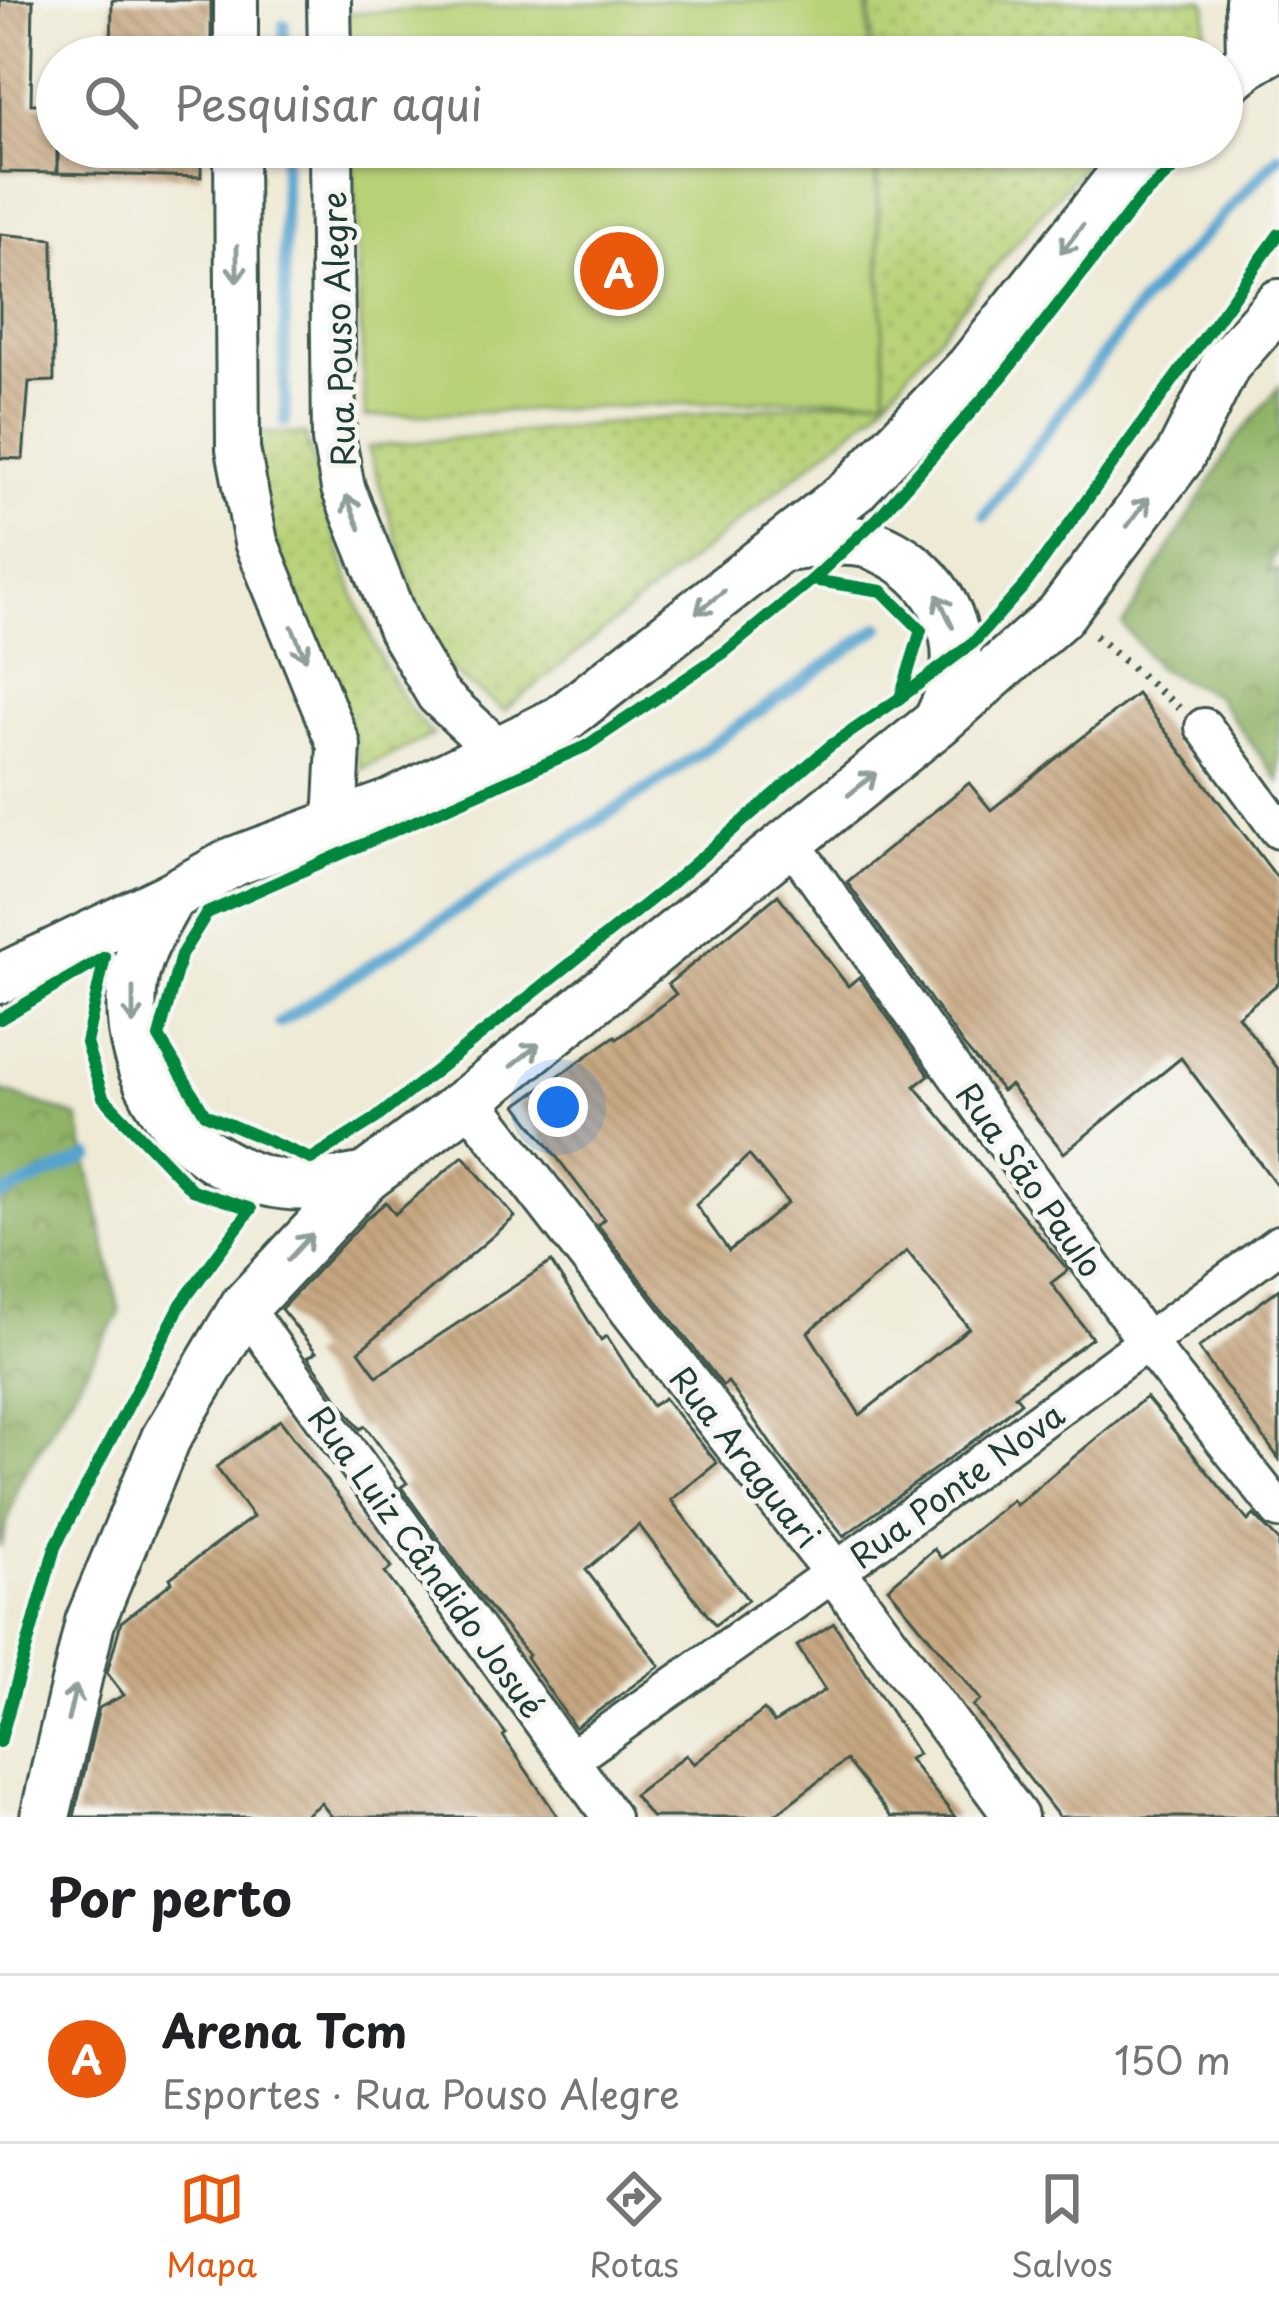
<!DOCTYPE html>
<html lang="pt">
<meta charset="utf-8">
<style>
:root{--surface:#fff;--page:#f6f6f6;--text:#202124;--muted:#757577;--line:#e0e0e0;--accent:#ea580c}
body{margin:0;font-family:"Playpen Sans",sans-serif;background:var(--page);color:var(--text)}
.you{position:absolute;left:558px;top:1107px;width:42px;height:42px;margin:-30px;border:9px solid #fff;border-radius:50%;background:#1a73e8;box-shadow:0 0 0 18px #1a73e833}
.badge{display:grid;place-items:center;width:78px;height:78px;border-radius:50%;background:var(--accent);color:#fff;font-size:39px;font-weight:700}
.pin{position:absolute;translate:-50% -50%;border:6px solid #fff;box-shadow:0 3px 12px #0006}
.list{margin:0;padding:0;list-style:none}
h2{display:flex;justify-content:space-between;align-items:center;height:156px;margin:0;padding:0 48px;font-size:51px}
h2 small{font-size:39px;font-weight:400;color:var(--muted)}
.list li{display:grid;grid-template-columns:78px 1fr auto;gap:36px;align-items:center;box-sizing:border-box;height:168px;padding:0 48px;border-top:3px solid var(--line)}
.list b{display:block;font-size:45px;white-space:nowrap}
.list p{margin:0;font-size:39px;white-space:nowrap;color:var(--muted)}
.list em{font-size:39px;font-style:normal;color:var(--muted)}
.icon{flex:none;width:66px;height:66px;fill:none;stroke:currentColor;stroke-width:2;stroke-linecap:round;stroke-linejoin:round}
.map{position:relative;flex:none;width:1279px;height:1817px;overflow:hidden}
.search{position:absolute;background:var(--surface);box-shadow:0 3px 9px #0004;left:36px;right:36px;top:36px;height:132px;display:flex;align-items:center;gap:30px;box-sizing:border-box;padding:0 42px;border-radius:66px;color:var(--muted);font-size:45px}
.sheet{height:324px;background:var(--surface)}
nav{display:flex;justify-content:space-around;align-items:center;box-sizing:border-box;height:168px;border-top:3px solid var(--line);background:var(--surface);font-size:33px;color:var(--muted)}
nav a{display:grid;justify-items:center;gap:6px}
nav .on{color:var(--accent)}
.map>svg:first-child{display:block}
.grass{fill:url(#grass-dots);stroke:#6b8755;stroke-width:3}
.forest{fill:url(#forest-crowns);stroke:#58784e;stroke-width:3}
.park{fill:#b7d176;stroke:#6b8755;stroke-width:3}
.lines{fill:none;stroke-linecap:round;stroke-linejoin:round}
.stream{stroke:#55a3ce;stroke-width:12}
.building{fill:url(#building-back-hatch);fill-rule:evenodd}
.minor-casing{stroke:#3e574c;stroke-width:42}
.tertiary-casing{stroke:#3e574c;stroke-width:48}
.secondary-casing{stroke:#3e574c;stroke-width:54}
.path{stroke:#3e574c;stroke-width:8;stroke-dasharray:3 9;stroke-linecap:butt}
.minor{stroke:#fff;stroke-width:36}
.tertiary{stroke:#fff;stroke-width:42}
.secondary{stroke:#fff;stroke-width:48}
.cycleway-casing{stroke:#f6f6f2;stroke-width:20}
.cycleway{stroke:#00873e;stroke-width:12}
.oneway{stroke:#8f9e9a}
.labels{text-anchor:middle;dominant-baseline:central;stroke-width:10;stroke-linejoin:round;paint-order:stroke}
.street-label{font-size:33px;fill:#1f3d34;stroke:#f6f6f2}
</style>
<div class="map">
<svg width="1279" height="1817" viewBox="0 0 1279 1817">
<defs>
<pattern id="grass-dots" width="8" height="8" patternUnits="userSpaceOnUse" patternTransform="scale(3)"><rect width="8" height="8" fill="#b7d176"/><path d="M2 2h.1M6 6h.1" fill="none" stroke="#9db467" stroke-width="1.8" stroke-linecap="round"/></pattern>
<pattern id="forest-crowns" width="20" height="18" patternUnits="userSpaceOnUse" patternTransform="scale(3)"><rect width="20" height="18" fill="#91b367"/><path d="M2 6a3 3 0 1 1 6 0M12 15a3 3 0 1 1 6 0" fill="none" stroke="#769356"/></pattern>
<pattern id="building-back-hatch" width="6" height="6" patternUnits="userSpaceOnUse" patternTransform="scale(3)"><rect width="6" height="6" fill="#c8a781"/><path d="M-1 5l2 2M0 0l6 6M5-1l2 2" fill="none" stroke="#a2896a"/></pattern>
</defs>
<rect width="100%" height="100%" fill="#f6f6f2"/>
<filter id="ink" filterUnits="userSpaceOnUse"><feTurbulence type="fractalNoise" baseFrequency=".00833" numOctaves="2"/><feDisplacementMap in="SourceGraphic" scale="24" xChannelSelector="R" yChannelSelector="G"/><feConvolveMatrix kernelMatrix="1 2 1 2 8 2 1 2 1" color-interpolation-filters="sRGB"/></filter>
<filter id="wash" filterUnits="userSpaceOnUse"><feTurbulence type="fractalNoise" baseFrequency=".004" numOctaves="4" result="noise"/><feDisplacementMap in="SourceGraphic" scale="48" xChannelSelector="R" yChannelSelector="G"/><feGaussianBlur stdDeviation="2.7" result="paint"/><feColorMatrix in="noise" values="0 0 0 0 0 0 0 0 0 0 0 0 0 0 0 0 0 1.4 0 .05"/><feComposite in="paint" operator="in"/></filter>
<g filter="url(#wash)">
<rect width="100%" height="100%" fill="#eeead5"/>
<g class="grass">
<polygon points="870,0 1203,0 1207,5 1205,33 1186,57 873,57"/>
<polygon points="876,147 1102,147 1041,213 875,412 504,711 433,657 368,447 886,396"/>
<path d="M248 432 305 434C333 521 366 674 433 735L361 769 351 728 270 530Z"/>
</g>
<g class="forest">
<polygon points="1279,387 1279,543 1268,571 1279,570 1279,781 1216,696 1157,668 1123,625 1236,439"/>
<polygon points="0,1090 78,1117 120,1313 18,1485 0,1547"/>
</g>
<g class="park">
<polygon points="657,0 867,0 869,57 348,57 346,13"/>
<polygon points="352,147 874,147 886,396 365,417"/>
</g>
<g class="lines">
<g class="stream">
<polyline points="284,25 284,57"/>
<polyline points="284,147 285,422"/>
<polyline points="985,515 1142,302 1279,156"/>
<polyline points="279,1023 654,785 880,627"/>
<polyline points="0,1196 90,1156"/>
</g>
</g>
<g id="blocks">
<g class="building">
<polygon points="0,0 33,0 31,104 57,104 57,173 0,172"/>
<polygon points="112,0 211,0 211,57 111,57"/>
<polygon points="58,147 201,147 201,177 58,173"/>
<polygon points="0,234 53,239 54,381 29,382 23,459 0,458"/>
<polygon points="1137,694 1279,880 1279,983 1238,1016 1279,1070 1279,1188 1181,1058 1064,1153 1010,1085 1002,1091 964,1046 847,882 969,783 991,810"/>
<path d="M778 895 848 986 859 977 929 1075 915 1086 1068 1270 1051 1283 1092 1338 1015 1395 1021 1402 981 1435 844 1536 780 1457 728 1382 723 1386 598 1225 604 1219 517 1105 615 1036 617 1039 676 994 668 984ZM749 1155 788 1203 729 1251 696 1205ZM907 1251 969 1328 860 1415 808 1332Z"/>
<polygon points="463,1156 515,1217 359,1351 377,1376 551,1262 601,1340 607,1336 652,1406 664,1398 717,1463 671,1500 748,1600 715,1625 639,1525 586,1570 660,1666 575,1728 526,1657 528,1655 480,1596 401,1487 407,1483 365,1426 360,1429 308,1357 316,1352 281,1309 368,1217 386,1202 395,1214"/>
<polygon points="1279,1289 1279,1459 1198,1348"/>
<polygon points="1146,1397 1248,1521 1254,1515 1279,1541 1279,1817 1059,1817 973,1706 981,1700 888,1588 934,1549 941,1558 1012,1500 1016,1505"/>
<polygon points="280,1420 392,1567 385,1573 506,1734 503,1736 558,1817 332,1817 321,1803 303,1817 74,1817 99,1708 124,1695 107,1673 121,1622 172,1582 170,1578 253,1517 216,1467"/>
<polygon points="834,1623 918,1754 909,1759 955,1817 891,1817 846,1760 772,1817 651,1817 634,1795 686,1755 694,1764 764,1710 774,1723 825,1690 797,1646"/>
</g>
</g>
</g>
<g filter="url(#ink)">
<use href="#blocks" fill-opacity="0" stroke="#3e574c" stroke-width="3"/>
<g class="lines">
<defs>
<g id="minor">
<polyline points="1204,727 1279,830"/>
<polyline points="790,841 1148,1344 1279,1510"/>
<polyline points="244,1307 611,1817"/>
<polyline points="571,1759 835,1572 1279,1244"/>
</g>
<g id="tertiary">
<polyline points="236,0 236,57"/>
<polyline points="329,0 330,57"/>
<polyline points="236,147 238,449 256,542 339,745 335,824"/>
<polyline points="331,147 334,440 343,488 400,630 438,695 498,751"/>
<polyline points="469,1100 835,1572 1016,1817"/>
</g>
<g id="secondary">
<polyline points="1250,0 1251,61"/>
<polyline points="1222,84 1251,61 1279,45"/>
<path d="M779 548C806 545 847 535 873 545 928 565 965 619 955 678 953 693 943 709 938 722"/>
<path d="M170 897C154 926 134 957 132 991 125 1077 181 1158 265 1181 299 1190 332 1184 366 1177"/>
<polyline points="0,979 170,897 235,861 394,803 561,720 853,490 971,367 1145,147"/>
<polyline points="45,1817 90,1622 166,1438 244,1307 366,1177 469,1100 938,722 1060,615 1179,458 1226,364 1279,304"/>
</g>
</defs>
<use href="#minor" class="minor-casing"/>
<use href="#tertiary" class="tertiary-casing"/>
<use href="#secondary" class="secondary-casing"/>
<polyline class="path" points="1095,636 1179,708"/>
<use href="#minor" class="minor"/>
<use href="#tertiary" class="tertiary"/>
<use href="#secondary" class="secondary"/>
<defs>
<g id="cycleway">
<polygon points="812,580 882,591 921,630 900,698 830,746 673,882 375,1119 311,1159 205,1114 159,1037 181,955 207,913 586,746 725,652"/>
<polyline points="812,580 878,518 1001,378 1140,199 1197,147"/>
<polyline points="900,698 973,643 1026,584 1279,234"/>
<polyline points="0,1019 105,957 86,1043 103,1097 192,1190 251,1209 181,1304 55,1547 0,1742"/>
</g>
</defs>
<use href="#cycleway" class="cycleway-casing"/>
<use href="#cycleway" class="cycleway"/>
</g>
<defs><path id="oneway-shaft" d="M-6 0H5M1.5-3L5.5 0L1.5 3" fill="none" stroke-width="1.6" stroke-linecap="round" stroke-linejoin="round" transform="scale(3)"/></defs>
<g class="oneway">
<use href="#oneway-shaft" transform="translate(1072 239) rotate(128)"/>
<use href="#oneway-shaft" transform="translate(237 264) rotate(90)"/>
<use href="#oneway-shaft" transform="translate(353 512) rotate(-112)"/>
<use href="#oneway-shaft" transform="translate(1138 512) rotate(-53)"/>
<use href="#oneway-shaft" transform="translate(710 602) rotate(142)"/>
<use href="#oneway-shaft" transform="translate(945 611) rotate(-115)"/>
<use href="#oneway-shaft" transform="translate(299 643) rotate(67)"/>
<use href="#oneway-shaft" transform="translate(862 784) rotate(-39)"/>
<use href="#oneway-shaft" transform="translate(133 1006) rotate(90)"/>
<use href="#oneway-shaft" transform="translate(525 1055) rotate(-39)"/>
<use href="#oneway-shaft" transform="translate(300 1247) rotate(-47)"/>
<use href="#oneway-shaft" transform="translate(72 1703) rotate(-77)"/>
</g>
</g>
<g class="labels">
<g class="street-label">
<text transform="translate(337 329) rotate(-92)">Rua Pouso Alegre</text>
<text transform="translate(1031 1179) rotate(55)">Rua São Paulo</text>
<text transform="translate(746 1456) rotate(52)">Rua Araguari</text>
<text transform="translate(956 1484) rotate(-36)">Rua Ponte Nova</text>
<text transform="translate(428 1561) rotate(54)">Rua Luiz Cândido Josué</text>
</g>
</g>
</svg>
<div class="you"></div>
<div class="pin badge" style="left:619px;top:271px">A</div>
<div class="search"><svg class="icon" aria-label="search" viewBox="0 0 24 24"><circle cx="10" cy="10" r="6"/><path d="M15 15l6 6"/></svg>Pesquisar aqui</div>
</div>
<section class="sheet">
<h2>Por perto<small></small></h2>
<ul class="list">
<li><span class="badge">A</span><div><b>Arena Tcm</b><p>Esportes · Rua Pouso Alegre</p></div><em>150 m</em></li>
</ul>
</section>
<nav>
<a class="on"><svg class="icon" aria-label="map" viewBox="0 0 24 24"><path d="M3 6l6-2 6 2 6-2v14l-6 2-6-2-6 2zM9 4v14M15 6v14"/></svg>Mapa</a>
<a><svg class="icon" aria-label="directions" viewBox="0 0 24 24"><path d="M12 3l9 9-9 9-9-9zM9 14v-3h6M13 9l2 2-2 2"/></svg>Rotas</a>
<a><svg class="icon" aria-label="saved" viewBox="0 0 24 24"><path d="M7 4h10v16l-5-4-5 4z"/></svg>Salvos</a>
</nav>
